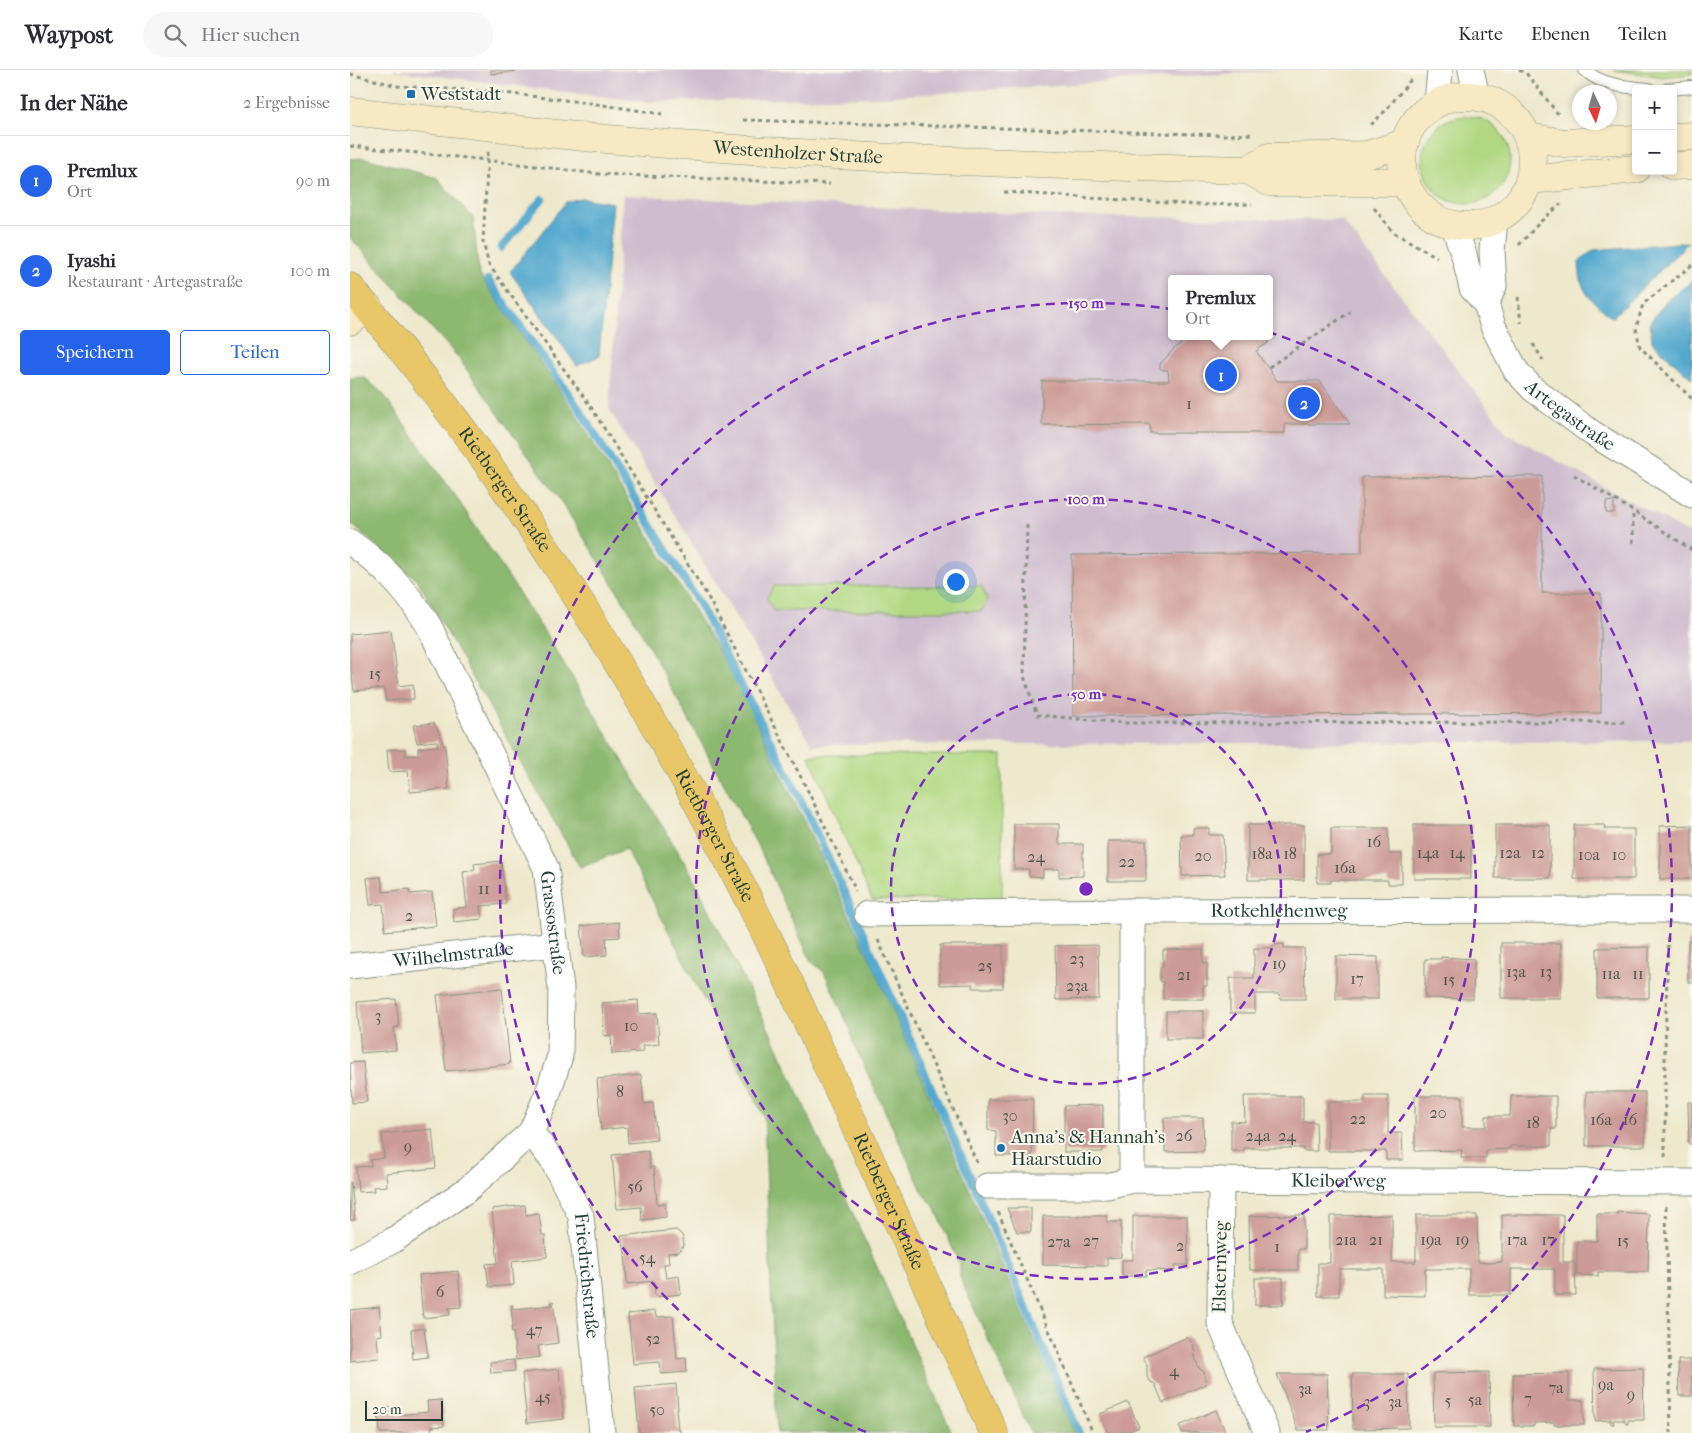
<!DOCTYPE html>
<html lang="de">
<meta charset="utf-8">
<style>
:root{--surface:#fff;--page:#f7f7f7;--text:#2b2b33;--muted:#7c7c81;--line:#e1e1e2;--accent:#2563eb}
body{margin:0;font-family:"IM FELL French Canon",serif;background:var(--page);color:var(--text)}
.controls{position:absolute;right:15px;top:15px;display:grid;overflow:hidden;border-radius:5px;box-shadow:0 2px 8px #0003}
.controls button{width:45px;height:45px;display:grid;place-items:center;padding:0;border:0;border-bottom:1px solid var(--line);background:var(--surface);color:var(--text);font:25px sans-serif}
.compass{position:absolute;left:1222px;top:15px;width:45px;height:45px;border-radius:50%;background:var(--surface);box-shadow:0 2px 8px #0003;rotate:175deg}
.scale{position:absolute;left:15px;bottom:12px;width:78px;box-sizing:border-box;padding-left:5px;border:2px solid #1f3d34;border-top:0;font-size:14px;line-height:18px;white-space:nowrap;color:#1f3d34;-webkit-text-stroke:4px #fbf7ec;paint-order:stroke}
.you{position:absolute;left:605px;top:511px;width:18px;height:18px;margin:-12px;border:4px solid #fff;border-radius:50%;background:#1a73e8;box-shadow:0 0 0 8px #1a73e833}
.badge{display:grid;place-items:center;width:32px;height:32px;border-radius:50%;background:var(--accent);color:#fff;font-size:16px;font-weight:700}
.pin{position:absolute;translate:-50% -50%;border:2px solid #fff;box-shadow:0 1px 5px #0006}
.popup{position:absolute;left:818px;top:205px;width:105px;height:65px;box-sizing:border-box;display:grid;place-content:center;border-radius:5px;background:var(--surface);filter:drop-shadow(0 1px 4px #0005);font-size:16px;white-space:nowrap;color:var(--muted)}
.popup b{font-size:19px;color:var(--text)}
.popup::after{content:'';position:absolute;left:50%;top:100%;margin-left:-10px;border:10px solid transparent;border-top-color:var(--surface)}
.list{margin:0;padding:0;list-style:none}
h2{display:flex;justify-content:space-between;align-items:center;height:65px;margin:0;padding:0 20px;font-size:21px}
h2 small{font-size:16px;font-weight:400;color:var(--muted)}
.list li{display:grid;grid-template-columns:32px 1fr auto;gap:15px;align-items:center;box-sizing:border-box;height:90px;padding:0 20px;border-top:1px solid var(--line)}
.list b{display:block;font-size:19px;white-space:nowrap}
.list p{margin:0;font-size:16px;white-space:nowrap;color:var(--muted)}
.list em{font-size:16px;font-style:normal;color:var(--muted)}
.actions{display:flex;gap:10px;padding:15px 20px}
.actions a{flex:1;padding:11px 0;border:1px solid var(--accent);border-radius:5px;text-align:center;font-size:18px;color:var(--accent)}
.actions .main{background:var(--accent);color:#fff}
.icon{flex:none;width:28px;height:28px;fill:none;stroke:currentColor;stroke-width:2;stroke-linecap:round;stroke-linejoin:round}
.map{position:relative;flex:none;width:1342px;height:1363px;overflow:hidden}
header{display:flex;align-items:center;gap:30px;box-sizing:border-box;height:70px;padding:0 25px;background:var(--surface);border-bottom:1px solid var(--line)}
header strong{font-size:24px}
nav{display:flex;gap:28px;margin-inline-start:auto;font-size:18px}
.search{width:350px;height:45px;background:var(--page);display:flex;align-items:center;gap:12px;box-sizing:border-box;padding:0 18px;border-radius:28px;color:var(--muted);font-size:19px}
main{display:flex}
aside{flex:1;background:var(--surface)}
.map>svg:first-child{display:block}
.industrial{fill:#cfbdcf;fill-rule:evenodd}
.green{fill:#b0d882;stroke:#688a5b}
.forest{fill:#8cb870;stroke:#567a52}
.water{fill:#52a8cf;stroke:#387282}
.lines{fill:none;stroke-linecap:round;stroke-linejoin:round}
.stream{stroke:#52a8cf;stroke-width:8}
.building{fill:#cd9b97}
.service-casing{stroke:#869280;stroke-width:14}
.minor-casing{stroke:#869280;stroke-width:27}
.secondary-casing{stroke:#869280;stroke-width:29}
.primary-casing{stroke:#869280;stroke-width:29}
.path{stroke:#869280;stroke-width:3;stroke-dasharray:4 4;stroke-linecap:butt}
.service{stroke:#fff;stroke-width:12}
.minor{stroke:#fff;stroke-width:25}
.secondary{stroke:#f6e9c3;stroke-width:28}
.primary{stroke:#e9c769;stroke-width:28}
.ring{fill:none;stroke:#7b2cbf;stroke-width:2.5;stroke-dasharray:9 6}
.poi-dot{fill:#1f6fb2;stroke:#fbf7ec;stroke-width:2}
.labels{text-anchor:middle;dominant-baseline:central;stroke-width:4;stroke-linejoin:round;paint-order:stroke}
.number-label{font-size:16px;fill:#4a544d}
.poi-label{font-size:19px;fill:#1f3d34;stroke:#fbf7ec;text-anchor:start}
.street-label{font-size:19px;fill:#1f3d34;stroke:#fbf7ec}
.centre{fill:#7b2cbf;stroke:#fbf7ec;stroke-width:2.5}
.ring-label{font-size:15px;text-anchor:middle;font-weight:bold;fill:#7b2cbf;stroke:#fbf7ec;stroke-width:4;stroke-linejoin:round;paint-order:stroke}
</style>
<header>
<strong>Waypost</strong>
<div class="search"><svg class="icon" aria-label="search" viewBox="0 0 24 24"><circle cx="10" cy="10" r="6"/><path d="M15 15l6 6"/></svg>Hier suchen</div>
<nav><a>Karte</a><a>Ebenen</a><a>Teilen</a></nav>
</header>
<main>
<aside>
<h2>In der Nähe<small>2 Ergebnisse</small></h2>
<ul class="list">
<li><span class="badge">1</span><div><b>Premlux</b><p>Ort</p></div><em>90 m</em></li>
<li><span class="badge">2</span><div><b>Iyashi</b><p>Restaurant · Artegastraße</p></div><em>100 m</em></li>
</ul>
<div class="actions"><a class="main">Speichern</a><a>Teilen</a></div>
</aside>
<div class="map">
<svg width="1342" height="1363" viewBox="0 0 1342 1363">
<rect width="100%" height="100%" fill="#fbf7ec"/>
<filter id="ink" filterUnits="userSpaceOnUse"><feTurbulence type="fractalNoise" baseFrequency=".02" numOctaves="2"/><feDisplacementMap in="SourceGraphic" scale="10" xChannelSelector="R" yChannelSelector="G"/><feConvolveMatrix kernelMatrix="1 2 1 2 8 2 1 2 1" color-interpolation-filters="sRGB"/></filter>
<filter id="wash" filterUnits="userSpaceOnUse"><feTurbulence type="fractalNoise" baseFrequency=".0096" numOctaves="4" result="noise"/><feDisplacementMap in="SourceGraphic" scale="20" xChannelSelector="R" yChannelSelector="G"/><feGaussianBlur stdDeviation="1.12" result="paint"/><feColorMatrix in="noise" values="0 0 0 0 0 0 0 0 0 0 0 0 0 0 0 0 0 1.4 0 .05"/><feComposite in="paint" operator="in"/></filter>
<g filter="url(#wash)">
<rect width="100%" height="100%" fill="#eee8cc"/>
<g class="industrial">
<polygon points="39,0 930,0 531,27 296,32"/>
<path d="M273 125 713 146 992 150 1157 363 1342 465V671L462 675 329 452 259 339ZM822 209H920V266H822Z"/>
</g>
<g class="green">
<polygon points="1263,0 1342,0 1342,4 1313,7"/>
<circle cx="1116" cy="90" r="44"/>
<polygon points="424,516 632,516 637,529 632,541 424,541 417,528"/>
<polygon points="459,685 652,685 652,829 522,830"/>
</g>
<g class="forest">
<polygon points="16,88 87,108 123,148 129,204 224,341 386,610 524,897 724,1363 681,1363 610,1208 610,1196 585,1137 574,1125 502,970 501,961 474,902 461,891 410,780 275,533 212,433 107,286 0,167 0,89"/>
<polygon points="14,307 33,324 106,427 199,569 341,803 428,978 602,1363 427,1363 414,1046 276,779 230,797 68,511 0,453 0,308"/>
</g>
<g class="water">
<polygon points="231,128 263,133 249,286 227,296 160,202 216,132"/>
<path d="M1339 172 1262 248C1239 227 1230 224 1229 191L1244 180Z"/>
<polygon points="1342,211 1342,309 1302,272 1300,252 1316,231"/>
</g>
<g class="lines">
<g class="stream">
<polyline points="151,178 192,129"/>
<polyline points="138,210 230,340 348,532 448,724 506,847 628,1124 729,1363"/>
</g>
</g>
<g id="blocks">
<g class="building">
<polygon points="141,0 167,0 167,1 141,4"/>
<polygon points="841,266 920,266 918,273 906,281 927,311 970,311 1000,354 935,354 935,363 800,363 800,354 692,355 692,311 819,311 818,300 812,300 810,298 810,294 824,279"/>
<polygon points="1192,406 1192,523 1251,523 1251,643 723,646 722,485 1012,483 1012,407"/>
<polygon points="1264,431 1264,443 1256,443 1256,432"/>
<polygon points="41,560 49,616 63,614 64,629 36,631 34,618 4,621 0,590 0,564"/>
<polygon points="84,653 92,669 93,676 95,675 99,719 60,722 58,701 39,702 37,680 55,679 56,686 68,685 68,678 88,676 87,671 67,673 63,655"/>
<polygon points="664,754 709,754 709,774 733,774 733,806 709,807 709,799 693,799 693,807 679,806 679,799 664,799"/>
<rect x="898" y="755" width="56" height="55"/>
<rect x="1064" y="755" width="57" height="54"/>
<rect x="1145" y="755" width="55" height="53"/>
<polygon points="1224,755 1255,755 1254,759 1284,759 1284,809 1224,809"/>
<polygon points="1342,755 1342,809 1310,809 1310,756"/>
<polygon points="843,758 859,758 859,765 873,765 875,805 832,806 831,765 843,765"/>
<polygon points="981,758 1038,758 1039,784 1052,784 1052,814 1038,814 1038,810 981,810 981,813 967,813 967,784 981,784"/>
<rect x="758" y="771" width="38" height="40"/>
<polygon points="151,791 156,834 130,836 132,849 104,852 103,839 117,837 113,802 125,800 124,794"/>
<polygon points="31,807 33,822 59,819 60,824 82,822 86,856 35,861 33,834 20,835 17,808"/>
<polygon points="269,852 270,867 256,868 257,885 234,887 231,856"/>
<rect x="1338" y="871" width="4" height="41"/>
<rect x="1151" y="873" width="60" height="55"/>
<polygon points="934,874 934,878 954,878 955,929 930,929 929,924 905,924 905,943 880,943 880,908 904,908 904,878 923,878 923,875"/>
<polygon points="590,875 653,875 653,918 623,918 623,914 590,915"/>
<polygon points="748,875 749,929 706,930 705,876"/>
<polygon points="1299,877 1299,928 1247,928 1247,878"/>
<polygon points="853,879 853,893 857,893 857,916 853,916 853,929 813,929 813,912 810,911 810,897 813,897 813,880"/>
<polygon points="986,886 1028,887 1028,929 986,929"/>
<polygon points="1091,887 1124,889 1123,929 1075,928 1075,889 1091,889"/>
<polygon points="152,918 160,994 96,1001 87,925"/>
<polygon points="46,929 49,957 44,958 46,980 11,983 7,932"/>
<polygon points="288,930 289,944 307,943 309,974 292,976 293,982 262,984 261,965 254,966 252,933"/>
<rect x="816" y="941" width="37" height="28"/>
<polygon points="13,992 17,1032 2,1033 0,993"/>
<polygon points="291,1005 294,1034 303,1033 307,1070 278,1073 277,1057 251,1060 247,1009"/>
<rect x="1236" y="1022" width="59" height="54"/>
<polygon points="894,1026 953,1026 953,1052 966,1052 967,1081 953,1081 953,1078 894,1078 894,1081 881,1081 881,1051 895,1052"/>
<polygon points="1015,1026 1038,1026 1038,1063 1052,1063 1053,1090 1036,1090 1036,1081 978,1081 978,1032 1015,1032"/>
<polygon points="1065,1026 1112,1026 1112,1057 1136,1057 1136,1046 1160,1046 1161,1026 1206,1026 1206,1059 1201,1059 1201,1076 1160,1076 1160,1079 1136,1080 1136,1088 1111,1088 1112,1080 1065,1081"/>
<polygon points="638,1029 683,1029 682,1086 646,1086 646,1061 638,1060"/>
<polygon points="1338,1032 1342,1032 1342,1074 1339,1074"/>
<polygon points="753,1035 753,1082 714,1082 714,1036"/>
<polygon points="814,1048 853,1048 854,1081 815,1082"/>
<polygon points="82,1059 86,1098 36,1103 37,1116 23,1117 24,1121 8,1122 6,1097 21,1096 20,1090 34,1088 32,1064"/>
<polygon points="298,1081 300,1098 304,1097 307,1134 315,1133 316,1147 292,1150 291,1137 267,1139 262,1085"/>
<polygon points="0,1112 1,1112 5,1150 0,1150"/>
<polygon points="175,1135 176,1145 189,1143 192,1165 195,1165 197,1187 162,1191 164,1215 139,1217 136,1194 148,1193 142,1139"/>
<polygon points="657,1138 681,1138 681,1162 667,1162"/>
<polygon points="1267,1142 1299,1144 1298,1202 1248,1202 1248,1206 1227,1205 1227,1171 1247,1171 1247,1144 1267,1144"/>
<polygon points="954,1145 954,1179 948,1179 948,1200 900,1200 899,1146"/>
<polygon points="1042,1145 1042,1192 1066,1192 1066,1145 1127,1145 1128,1192 1140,1193 1152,1192 1152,1145 1213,1145 1213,1192 1225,1192 1226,1225 1205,1225 1205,1199 1161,1199 1161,1225 1119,1225 1119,1199 1075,1199 1075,1226 1033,1225 1033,1199 989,1199 989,1226 968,1226 968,1193 980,1193 980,1146"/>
<polygon points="693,1146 757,1146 757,1152 771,1152 771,1187 757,1188 757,1196 693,1195"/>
<polygon points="783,1146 837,1146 838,1195 825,1195 825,1201 796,1200 796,1206 772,1206 772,1190 783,1190"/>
<polygon points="326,1160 332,1165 334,1175 329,1182 318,1183 319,1194 314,1194 316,1208 329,1206 331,1224 305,1227 304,1211 277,1214 275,1182 271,1166"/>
<polygon points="108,1201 111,1237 99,1238 100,1245 73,1248 69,1205"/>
<rect x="905" y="1208" width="28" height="27"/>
<polygon points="203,1231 208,1273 188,1276 190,1287 166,1290 163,1261 162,1262 161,1257 163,1257 161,1235 163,1235 163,1239 202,1235 201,1232"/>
<polygon points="29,1237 32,1265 27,1266 29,1288 0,1291 0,1240"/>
<polygon points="305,1241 306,1247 323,1246 327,1289 336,1288 337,1302 311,1304 310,1292 283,1294 278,1244"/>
<polygon points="74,1258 78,1287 63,1289 61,1260"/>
<polygon points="837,1267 843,1274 846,1291 849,1298 854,1302 856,1314 813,1333 805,1314 801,1312 797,1307 797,1295 793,1287"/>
<polygon points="164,1290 165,1301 141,1303 140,1292"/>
<polygon points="1328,1290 1341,1290 1342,1326 1329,1326"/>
<polygon points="1293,1298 1294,1350 1278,1350 1278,1354 1276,1354 1275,1350 1263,1350 1264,1354 1261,1354 1261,1350 1245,1351 1244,1299"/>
<polygon points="209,1299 214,1349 177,1353 172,1303"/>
<polygon points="1139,1302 1140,1357 1084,1357 1083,1303"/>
<polygon points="1219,1303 1219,1330 1233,1330 1234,1355 1204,1355 1204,1352 1184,1353 1184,1356 1164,1356 1163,1304"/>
<polygon points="927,1304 977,1304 979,1360 948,1360"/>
<polygon points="1002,1304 1058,1304 1059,1358 1003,1359"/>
<polygon points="326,1314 328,1339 326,1339 328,1360 330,1360 331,1363 289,1363 285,1318"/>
<polygon points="91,1330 94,1356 81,1357 82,1363 30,1363 28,1339 46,1337 47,1345 78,1342 77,1331"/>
<polygon points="778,1332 789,1357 775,1363 758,1363 750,1344"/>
<polygon points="866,1340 876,1363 832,1363 829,1356"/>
</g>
</g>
</g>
<g filter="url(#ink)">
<use href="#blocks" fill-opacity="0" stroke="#869280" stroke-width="1"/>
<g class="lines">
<defs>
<g id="service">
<path d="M1235 0C1252 16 1277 17 1299 19"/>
<polyline points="1318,19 1342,17"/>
</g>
<g id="minor">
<polyline points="1121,0 1127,27"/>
<polyline points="1087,34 1090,0"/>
<path id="s1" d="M1103 154 1114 185 1122 218 1136 234 1143 256 1166 301 1183 319 1242 363 1342 425"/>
<polyline points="1136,234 1144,216 1142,181 1145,150"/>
<path id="s2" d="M0 472C34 496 57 521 79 556L196 798 211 918 210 986 198 1023 181 1062 118 1119 42 1171 0 1192"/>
<path id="s3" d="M517 844 782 841 1342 840"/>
<path id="s4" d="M0 896 206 874"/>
<path id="s5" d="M181 1062 203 1091 231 1146 252 1363"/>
<polyline points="782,1110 782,841"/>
<polyline points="871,1110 870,1253 917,1363"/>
<path id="s6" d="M637 1116H757L782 1110 1342 1112"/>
</g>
<g id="secondary">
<circle cx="1117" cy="91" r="65"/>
<path id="s7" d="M0 41C78 50 156 59 234 67 454 87 676 95 898 100L919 112H1056"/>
<polyline points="1178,67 1214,73 1286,69"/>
<polyline points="1323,67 1342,66"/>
<polyline points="1323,96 1342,95"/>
<polyline points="898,100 919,87 1017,85 1055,73"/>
<polyline points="1180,110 1286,99"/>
<polyline points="0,251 19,238"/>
</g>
<g id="primary">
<path id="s8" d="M0 217C169 415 305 641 421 874 452 938 480 1003 510 1067 554 1166 599 1265 644 1363"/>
</g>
</defs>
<use href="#service" class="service-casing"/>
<use href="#minor" class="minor-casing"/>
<use href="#secondary" class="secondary-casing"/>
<use href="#primary" class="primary-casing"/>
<g class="path">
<polyline points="1169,0 1176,3 1208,44"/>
<polyline points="0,4 48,16 145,22 240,33 312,44"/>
<polyline points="144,31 145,22"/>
<polyline points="393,50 874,65 904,64"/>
<polyline points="1021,55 1036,40 1063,7"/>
<polyline points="0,76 136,90 249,104 480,114"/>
<polyline points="138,82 133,172 139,195 241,337 358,527 457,719 506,821"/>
<polyline points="654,122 847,135 902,134"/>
<polyline points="1024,138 1043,162 1087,187"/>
<polyline points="1169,175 1191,151 1211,134"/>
<polyline points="1342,195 1293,234 1286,258 1290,277 1342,329"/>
<polyline points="1168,227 1171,253"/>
<polyline points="1183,274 1193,290"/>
<polyline points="919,297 1000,242"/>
<polyline points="1224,405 1283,441 1342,480"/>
<polyline points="677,455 674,606 687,645 774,653 1274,652"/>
<polyline points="1283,473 1283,441"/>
<polyline points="528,870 627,1093"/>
<polyline points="1315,1087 1315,980 1318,866"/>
<polyline points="1316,1136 1321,1363"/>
<polyline points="648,1142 743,1363"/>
</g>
<use href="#service" class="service"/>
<use href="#minor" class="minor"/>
<use href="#secondary" class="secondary"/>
<use href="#primary" class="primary"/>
</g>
</g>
<g class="ring">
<circle cx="736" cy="819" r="195"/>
<circle cx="736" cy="819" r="390"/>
<path d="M516 1362A586 586 0 1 1 956 1362"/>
</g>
<g class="poi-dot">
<rect x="56" y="19" width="10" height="10" rx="2.5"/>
<circle cx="651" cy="1078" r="5"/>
</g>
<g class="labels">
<g class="number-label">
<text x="839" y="333">1</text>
<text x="25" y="603">15</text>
<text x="1024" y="771">16</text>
<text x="1078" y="782">14a</text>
<text x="1107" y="782">14</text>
<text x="1160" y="782">12a</text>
<text x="1188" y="782">12</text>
<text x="912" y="783">18a</text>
<text x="940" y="783">18</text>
<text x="1239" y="784">10a</text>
<text x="1269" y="784">10</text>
<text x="853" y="785">20</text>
<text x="686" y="786">24</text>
<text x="777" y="791">22</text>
<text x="995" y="797">16a</text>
<text x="134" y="818">11</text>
<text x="59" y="845">2</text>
<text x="727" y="888">23</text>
<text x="929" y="893">19</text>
<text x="635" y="895">25</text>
<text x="1166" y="901">13a</text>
<text x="1196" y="901">13</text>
<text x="1261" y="903">11a</text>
<text x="1288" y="903">11</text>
<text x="834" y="904">21</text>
<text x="1007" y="908">17</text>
<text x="1099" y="909">15</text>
<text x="727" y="915">23a</text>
<text x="28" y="945">3</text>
<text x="281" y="955">10</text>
<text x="270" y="1021">8</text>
<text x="1088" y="1042">20</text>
<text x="660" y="1045">30</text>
<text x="1008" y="1048">22</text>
<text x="1251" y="1049">16a</text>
<text x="1280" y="1049">16</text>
<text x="1183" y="1052">18</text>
<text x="834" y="1065">26</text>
<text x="908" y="1065">24a</text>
<text x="937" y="1065">24</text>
<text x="58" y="1076">9</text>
<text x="285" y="1116">56</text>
<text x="996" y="1169">21a</text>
<text x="1026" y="1169">21</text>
<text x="1081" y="1169">19a</text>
<text x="1112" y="1169">19</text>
<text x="1167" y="1169">17a</text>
<text x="1198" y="1169">17</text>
<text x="741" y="1170">27</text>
<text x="1273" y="1170">15</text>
<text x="709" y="1171">27a</text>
<text x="830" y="1175">2</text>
<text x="927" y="1176">1</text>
<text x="297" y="1187">54</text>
<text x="90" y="1221">6</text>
<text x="184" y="1259">47</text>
<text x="303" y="1268">52</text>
<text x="824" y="1300">4</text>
<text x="1256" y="1314">9a</text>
<text x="1206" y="1317">7a</text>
<text x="955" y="1318">3a</text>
<text x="1281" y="1324">9</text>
<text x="193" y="1326">45</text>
<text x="1178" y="1328">7</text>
<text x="1125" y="1329">5a</text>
<text x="1098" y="1330">5</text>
<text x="1017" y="1331">3</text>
<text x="1045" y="1331">3a</text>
<text x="307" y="1339">50</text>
</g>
<g class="poi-label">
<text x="71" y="24">Weststadt</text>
<text x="661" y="1067">Anna's &amp; Hannah's<tspan x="661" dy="22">Haarstudio</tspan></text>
</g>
<g class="street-label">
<text stroke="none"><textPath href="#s7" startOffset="450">Westenholzer Straße</textPath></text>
<text stroke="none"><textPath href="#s1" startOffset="232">Artegastraße</textPath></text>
<text stroke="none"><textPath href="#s8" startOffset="255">Rietberger Straße</textPath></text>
<text stroke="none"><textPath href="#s8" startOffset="660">Rietberger Straße</textPath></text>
<text stroke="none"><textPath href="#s3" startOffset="412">Rotkehlchenweg</textPath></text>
<text stroke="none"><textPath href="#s2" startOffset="440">Grassostraße</textPath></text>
<text stroke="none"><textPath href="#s4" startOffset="104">Wilhelmstraße</textPath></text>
<text stroke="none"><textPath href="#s6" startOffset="352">Kleiberweg</textPath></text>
<text stroke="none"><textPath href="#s8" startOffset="1065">Rietberger Straße</textPath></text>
<text transform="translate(870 1197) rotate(-89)">Elsternweg</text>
<text stroke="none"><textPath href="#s5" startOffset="158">Friedrichstraße</textPath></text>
</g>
</g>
<circle cx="736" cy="819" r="8" class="centre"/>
<g class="ring-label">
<text x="736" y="238">150 m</text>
<text x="736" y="434">100 m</text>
<text x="736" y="629">50 m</text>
</g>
</svg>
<div class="controls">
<button>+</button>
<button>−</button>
</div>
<svg class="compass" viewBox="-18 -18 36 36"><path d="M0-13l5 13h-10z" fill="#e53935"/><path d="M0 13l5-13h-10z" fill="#7c7c81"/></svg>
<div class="scale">20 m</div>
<div class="you"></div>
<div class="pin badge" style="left:871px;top:305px">1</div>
<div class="popup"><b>Premlux</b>Ort</div>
<div class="pin badge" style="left:954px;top:333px">2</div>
</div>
</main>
